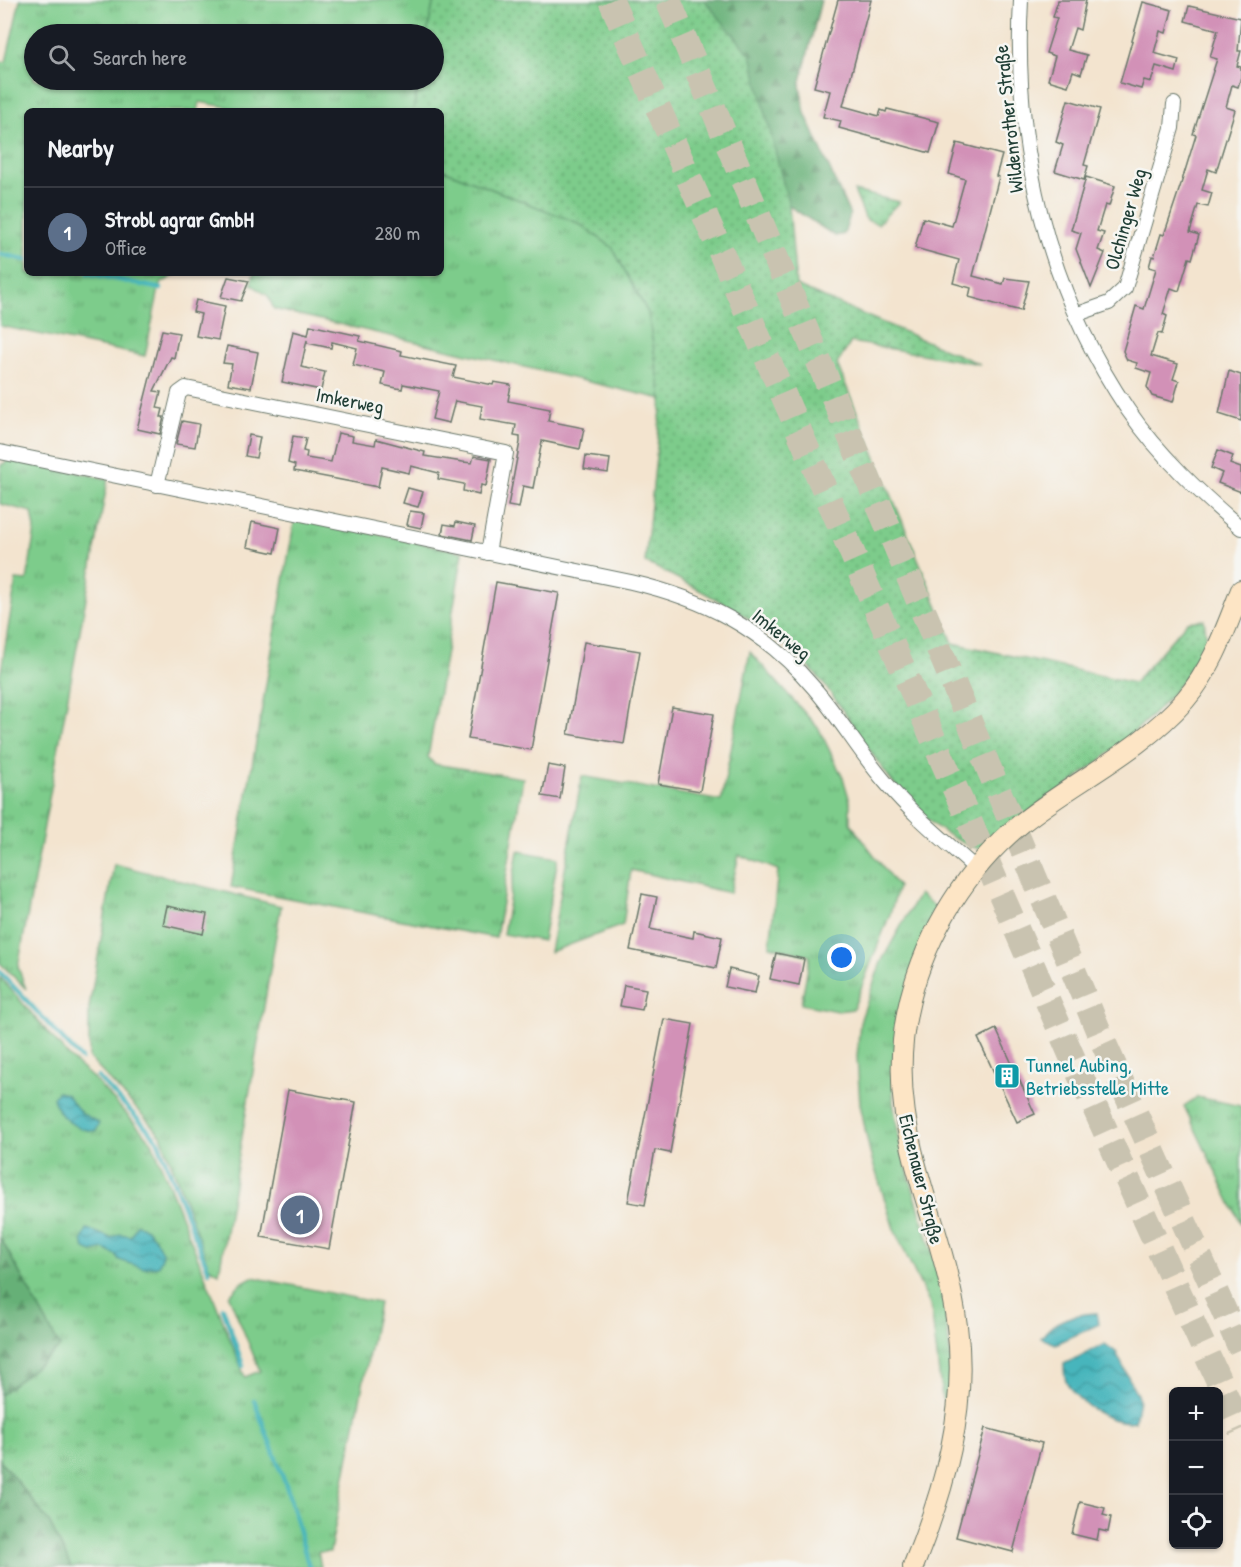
<!DOCTYPE html>
<meta charset="utf-8">
<style>
:root{--surface:#171b24;--page:#20242c;--text:#f1f3f6;--muted:#9ea1a6;--line:#363941;--accent:#c8321e}
body{margin:0;font-family:"Patrick Hand",sans-serif;background:var(--page);color:var(--text)}
.controls{position:absolute;right:18px;bottom:18px;display:grid;overflow:hidden;border-radius:9px;box-shadow:0 2px 4px #0004}
.controls button{width:54px;height:54px;display:grid;place-items:center;padding:0;border:0;border-bottom:2px solid var(--line);background:var(--surface);color:var(--text);font:30px sans-serif}
.you{position:absolute;left:842px;top:958px;width:21px;height:21px;margin:-15px;border:4px solid #fff;border-radius:50%;background:#1a73e8;box-shadow:0 0 0 9px #1a73e833}
.badge{display:grid;place-items:center;width:39px;height:39px;border-radius:50%;background:var(--accent);color:#fff;font-size:20px;font-weight:700}
.pin{position:absolute;translate:-50% -50%;border:3px solid #fff;box-shadow:0 2px 6px #0006}
.list{margin:0;padding:0;list-style:none}
h2{display:flex;justify-content:space-between;align-items:center;height:78px;margin:0;padding:0 24px;font-size:26px}
h2 small{font-size:20px;font-weight:400;color:var(--muted)}
.list li{display:grid;grid-template-columns:39px 1fr auto;gap:18px;align-items:center;box-sizing:border-box;height:90px;padding:0 24px;border-top:2px solid var(--line)}
.list b{display:block;font-size:22px;white-space:nowrap}
.list p{margin:0;font-size:20px;white-space:nowrap;color:var(--muted)}
.list em{font-size:20px;font-style:normal;color:var(--muted)}
.icon{flex:none;width:33px;height:33px;fill:none;stroke:currentColor;stroke-width:2;stroke-linecap:round;stroke-linejoin:round}
.map{position:relative;flex:none;width:1241px;height:1567px;overflow:hidden}
.search{position:absolute;background:var(--surface);box-shadow:0 2px 4px #0004;left:24px;top:24px;width:420px;height:66px;display:flex;align-items:center;gap:15px;box-sizing:border-box;padding:0 21px;border-radius:33px;color:var(--muted);font-size:22px}
.panel{position:absolute;background:var(--surface);box-shadow:0 2px 4px #0004;left:24px;top:108px;width:420px;height:168px;border-radius:9px}
.map>svg:first-child{display:block}
.grass{fill:url(#grass-tufts);stroke:#4e8460;stroke-width:1.5}
.forest{fill:url(#forest-firs);stroke:#427656;stroke-width:1.5}
.park{fill:url(#park-dots);stroke:#4e8460;stroke-width:1.5}
.pitch{fill:#7dcc8b;stroke:#4e8460;stroke-width:1.5}
.water{fill:url(#water-waves);stroke:#327978;stroke-width:1.5}
.lines{fill:none;stroke-linecap:round;stroke-linejoin:round}
.stream{stroke:#46b5bc;stroke-width:4.5}
.building{fill:#d291b7}
.highway-tunnel{stroke:#c9c3b0;stroke-width:26;stroke-dasharray:26 13;stroke-linecap:butt}
.street-casing{stroke:#69776a;stroke-width:16}
.secondary-casing{stroke:#69776a;stroke-width:22}
.street{stroke:#fff;stroke-width:14}
.secondary{stroke:#fde5c5;stroke-width:20}
.labels{text-anchor:middle;dominant-baseline:central;stroke-width:5;stroke-linejoin:round;paint-order:stroke}
.street-label{font-size:20px;fill:#1f3d34;stroke:#f6f6f2}
.culture-label{font-size:20px;fill:#0d838f;stroke:#f6f6f2;text-anchor:start}
</style>
<div class="map">
<svg width="1241" height="1567" viewBox="0 0 1241 1567">
<defs>
<pattern id="grass-tufts" width="24" height="20" patternUnits="userSpaceOnUse" patternTransform="scale(1.5)"><rect width="24" height="20" fill="#7dcc8b"/><path d="M3 7l-1-3M5 7V3M7 7l1-3M15 17l-1-3M17 17v-4M19 17l1-3" fill="none" stroke="#66a772"/></pattern>
<pattern id="forest-firs" width="22" height="20" patternUnits="userSpaceOnUse" patternTransform="scale(1.5)"><rect width="22" height="20" fill="#66b077"/><path d="M5 1l3.5 6h-7zM16 11l3.5 6h-7z" fill="#539062"/></pattern>
<pattern id="park-dots" width="8" height="8" patternUnits="userSpaceOnUse" patternTransform="scale(1.5)"><rect width="8" height="8" fill="#7dcc8b"/><path d="M2 2h.1M6 6h.1" fill="none" stroke="#66a772" stroke-width="1.8" stroke-linecap="round"/></pattern>
<pattern id="water-waves" width="16" height="10" patternUnits="userSpaceOnUse" patternTransform="scale(1.5)"><rect width="16" height="10" fill="#46b5bc"/><path d="M0 5q4-4 8 0t8 0" fill="none" stroke="#3a949a"/></pattern>
</defs>
<rect width="100%" height="100%" fill="#f6f6f2"/>
<filter id="ink" filterUnits="userSpaceOnUse"><feTurbulence type="fractalNoise" baseFrequency=".0167" numOctaves="2"/><feDisplacementMap in="SourceGraphic" scale="12" xChannelSelector="R" yChannelSelector="G"/><feConvolveMatrix kernelMatrix="1 2 1 2 8 2 1 2 1" color-interpolation-filters="sRGB"/></filter>
<filter id="wash" filterUnits="userSpaceOnUse"><feTurbulence type="fractalNoise" baseFrequency=".008" numOctaves="4" result="noise"/><feDisplacementMap in="SourceGraphic" scale="24" xChannelSelector="R" yChannelSelector="G"/><feGaussianBlur stdDeviation="1.35" result="paint"/><feColorMatrix in="noise" values="0 0 0 0 0 0 0 0 0 0 0 0 0 0 0 0 0 1.4 0 .05"/><feComposite in="paint" operator="in"/></filter>
<g filter="url(#wash)">
<rect width="100%" height="100%" fill="#f3e4cf"/>
<g class="grass">
<polygon points="20,0 434,0 427,34 34,34 34,80 419,80 413,111 277,111 266,108 247,111 200,102 198,111 27,111 27,273 178,273 160,284 145,356 0,326 0,61 6,62"/>
<polygon points="441,169 578,223 612,247 648,313 662,399 274,309 268,296 251,284 254,273 441,273"/>
<polygon points="12,458 108,479 18,967 26,989 0,963 0,677 16,580 27,581 35,529 32,512 0,504 1,465"/>
<polygon points="295,517 463,552 428,757 434,764 523,778 496,938 231,887"/>
<polygon points="750,652 819,729 843,778 850,801 850,823 898,887 890,914 853,1009 837,1011 801,1004 810,956 770,946 778,870 739,855 730,893 631,870 623,925 550,952 582,776 721,801"/>
<polygon points="114,864 281,906 219,1273 209,1267 161,1135 89,1058 89,1008"/>
<polygon points="919,894 938,909 893,1073 893,1102 901,1149 940,1278 945,1307 951,1363 949,1401 946,1402 942,1399 931,1307 894,1229 870,1153 860,1104 857,1057 860,1022 881,962"/>
<polygon points="0,977 71,1059 94,1079 152,1142 245,1377 260,1371 229,1296 241,1283 252,1277 379,1303 330,1552 318,1552 321,1567 71,1567 49,1522 0,1460 0,1395 60,1347 0,1237"/>
<polygon points="1197,1097 1241,1106 1241,1224 1184,1106"/>
</g>
<g class="forest">
<polygon points="704,0 821,0 800,85 805,113 850,215 844,234 835,236 789,206 779,172"/>
<polygon points="0,1237 60,1347 0,1395"/>
<polygon points="0,1460 49,1522 71,1567 0,1567"/>
</g>
<g class="park">
<path d="M434 0H704L751 55 789 206 796 286 980 364 851 342 837 364 953 643 1134 683 1187 622 1204 620 1207 641C1196 660 1185 679 1171 695 1122 751 1041 804 980 849 903 827 866 734 818 677 772 624 706 593 645 562L662 399 648 313 612 247 578 223 441 169V111H413L419 80H434V34H427Z"/>
<polygon points="854,191 899,202 878,224 866,220"/>
</g>
<polygon class="pitch" points="518,851 558,858 543,941 503,934"/>
<g class="water">
<path d="M57 1092 66 1094 81 1113 99 1123 95 1131C76 1130 58 1118 53 1098Z"/>
<path d="M137 1224C152 1230 157 1241 163 1255L158 1266 143 1268 119 1260 116 1255 104 1249 92 1252 85 1249 82 1240 87 1229 111 1238 120 1234 131 1236Z"/>
<path d="M1097 1313 1099 1324 1056 1344 1041 1338C1054 1319 1075 1314 1097 1313Z"/>
<path d="M1105 1344 1116 1352 1139 1399 1135 1421C1113 1426 1078 1404 1067 1383 1064 1377 1064 1370 1064 1364Z"/>
</g>
<g class="lines">
<g class="stream">
<polyline points="0,254 27,260"/>
<polyline points="88,273 161,289"/>
<polyline points="0,972 81,1059"/>
<polyline points="98,1077 157,1139 209,1272"/>
<polyline points="223,1308 243,1366"/>
<polyline points="254,1400 287,1488 309,1567"/>
</g>
</g>
<g id="blocks">
<g class="building">
<polygon points="838,0 871,0 843,106 879,116 881,110 886,112 887,109 939,122 930,153 839,128 841,121 823,117 830,91 814,87"/>
<polygon points="1058,0 1086,0 1080,30 1075,28 1068,50 1087,55 1081,74 1073,71 1068,86 1048,80 1055,56 1046,53 1057,18 1053,17"/>
<polygon points="1143,2 1172,10 1166,33 1160,31 1154,53 1179,60 1176,72 1156,66 1151,82 1144,80 1141,89 1120,83"/>
<polygon points="1189,6 1241,18 1238,51 1241,51 1237,66 1241,67 1241,77 1238,87 1232,85 1226,107 1235,110 1216,172 1208,169 1202,190 1212,193 1208,207 1198,205 1190,232 1199,235 1192,259 1189,258 1179,291 1171,288 1163,314 1167,316 1162,334 1158,333 1151,356 1178,364 1173,379 1179,381 1173,402 1152,396 1147,387 1151,373 1136,368 1137,363 1127,360 1123,351 1136,306 1144,309 1156,269 1149,267 1152,256 1154,257 1161,234 1164,235 1181,184 1196,135 1193,134 1217,59 1210,57 1218,30 1185,21"/>
<polygon points="1068,100 1100,109 1084,165 1088,166 1084,180 1055,171 1063,145 1056,142"/>
<polygon points="957,143 1002,155 996,176 999,177 973,276 1003,284 1005,278 1029,281 1021,311 969,297 971,288 953,283 959,260 915,248 923,218 952,226 965,179 949,174"/>
<polygon points="1086,177 1115,186 1109,206 1105,205 1097,231 1104,233 1098,250 1105,253 1091,288 1076,249 1081,233 1071,230"/>
<polygon points="228,277 249,281 241,301 221,297"/>
<polygon points="196,300 225,306 218,340 196,336 201,314 193,312"/>
<polygon points="310,325 360,336 359,341 402,351 401,355 456,366 453,377 493,385 494,382 511,385 508,401 550,409 548,421 584,428 580,449 542,441 533,488 523,486 519,508 508,506 520,442 520,437 514,436 516,425 480,419 482,406 455,401 449,423 432,419 439,391 403,384 402,389 382,385 385,372 353,365 357,348 332,342 331,348 307,343 307,340 301,367 325,372 321,390 282,382 293,331 308,335"/>
<polygon points="162,330 179,333 174,358 171,357 154,391 161,392 157,408 163,409 161,417 164,417 160,434 137,429"/>
<polygon points="227,346 258,352 251,388 228,384 232,364 223,363"/>
<polygon points="1229,371 1241,375 1241,421 1219,414"/>
<polygon points="182,421 199,424 195,447 176,444"/>
<polygon points="338,433 353,436 352,441 375,445 376,439 425,452 424,456 463,462 472,463 474,456 491,459 486,486 481,485 479,495 463,491 464,484 438,479 439,473 411,466 409,473 382,467 378,487 294,471 295,465 288,463 293,436 306,438 303,451 307,452 306,458 331,462"/>
<polygon points="249,435 260,437 256,458 245,456"/>
<polygon points="1218,450 1233,456 1230,464 1241,468 1241,492 1218,483 1222,473 1211,468"/>
<polygon points="586,456 610,459 608,473 584,469"/>
<polygon points="408,488 423,492 418,507 403,503"/>
<polygon points="410,511 424,513 421,528 407,525"/>
<polygon points="252,522 280,528 275,553 247,547"/>
<polygon points="456,522 475,526 472,540 442,534 444,524 455,526"/>
<polygon points="496,582 559,593 531,750 468,739"/>
<polygon points="584,642 640,651 624,744 568,734"/>
<polygon points="672,707 714,714 700,791 658,784"/>
<polygon points="548,765 565,768 560,799 542,796"/>
<polygon points="642,894 657,897 650,929 693,938 694,931 722,937 716,968 630,950"/>
<polygon points="167,906 207,914 203,934 163,925"/>
<polygon points="776,953 804,959 799,985 770,979"/>
<polygon points="729,969 759,976 755,993 725,987"/>
<polygon points="624,985 646,989 642,1010 620,1006"/>
<polygon points="664,1019 693,1024 670,1153 655,1150 645,1205 628,1202"/>
<polygon points="996,1029 1035,1114 1017,1122 978,1038"/>
<polygon points="288,1090 356,1102 329,1249 261,1237"/>
<polygon points="985,1428 1042,1443 1013,1552 956,1537"/>
<polygon points="1080,1502 1105,1508 1103,1515 1111,1517 1108,1532 1099,1530 1097,1540 1072,1534"/>
</g>
</g>
</g>
<g filter="url(#ink)">
<use href="#blocks" fill-opacity="0" stroke="#69776a" stroke-width="1.5"/>
<g class="lines">
<g class="highway-tunnel">
<polyline points="611,0 1076,1066 1241,1430"/>
<polyline points="668,0 1101,1037 1241,1349"/>
</g>
<defs>
<g id="street">
<path d="M1021 0C1013 145 1046 289 1128 410 1159 455 1200 493 1241 528"/>
<polyline points="1075,315 1109,303 1125,288 1172,128 1174,104"/>
<path d="M0 452 631 582C705 599 764 629 814 688 840 718 860 753 886 783 913 815 945 841 976 869"/>
<polyline points="157,485 179,393 186,388 506,453 488,553"/>
</g>
<path id="secondary" d="M913 1567C944 1491 968 1409 957 1326 942 1209 879 1126 910 1000 927 932 968 866 1023 822 1076 780 1139 752 1185 700 1212 669 1226 628 1241 590"/>
</defs>
<use href="#street" class="street-casing"/>
<use href="#secondary" class="secondary-casing"/>
<use href="#street" class="street"/>
<use href="#secondary" class="secondary"/>
</g>
</g>
<defs>
<symbol id="building-square" viewBox="-11 -11 22 22"><rect x="-9" y="-9" width="18" height="18" rx="4" fill="#0f9aa8" stroke="#f6f6f2"/><path d="M-4-6H4V6H1V3H-1V6H-4ZM-2.5-4.3h1.7v1.8h-1.7ZM.8-4.3h1.7v1.8H.8ZM-2.5-1h1.7V.8h-1.7ZM.8-1h1.7V.8H.8Z" fill="#fff"/></symbol>
</defs>
<g fill-rule="evenodd">
<use href="#building-square" x="992" y="1061" width="30" height="30"/>
</g>
<g class="labels">
<g class="street-label">
<text transform="translate(1008 119) rotate(-96)">Wildenrother Straße</text>
<text transform="translate(1125 219) rotate(-74)">Olchinger Weg</text>
<text transform="translate(350 400) rotate(11)">Imkerweg</text>
<text transform="translate(782 634) rotate(39)">Imkerweg</text>
<text transform="translate(922 1179) rotate(76)">Eichenauer Straße</text>
</g>
<g class="culture-label">
<text x="1026" y="1064">Tunnel Aubing,<tspan x="1026" dy="23">Betriebsstelle Mitte</tspan></text>
</g>
</g>
</svg>
<div class="controls">
<button>+</button>
<button>−</button>
<button><svg class="icon" aria-label="locate" viewBox="0 0 24 24"><circle cx="12" cy="12" r="6"/><path d="M12 2v4M12 18v4M2 12h4M18 12h4"/></svg></button>
</div>
<div class="you"></div>
<div class="pin badge" style="left:300px;top:1215px;background:#5c6f8a">1</div>
<div class="search"><svg class="icon" aria-label="search" viewBox="0 0 24 24"><circle cx="10" cy="10" r="6"/><path d="M15 15l6 6"/></svg>Search here</div>
<section class="panel">
<h2>Nearby<small></small></h2>
<ul class="list">
<li><span class="badge" style="background:#5c6f8a">1</span><div><b>Strobl agrar GmbH</b><p>Office</p></div><em>280 m</em></li>
</ul>
</section>
</div>
